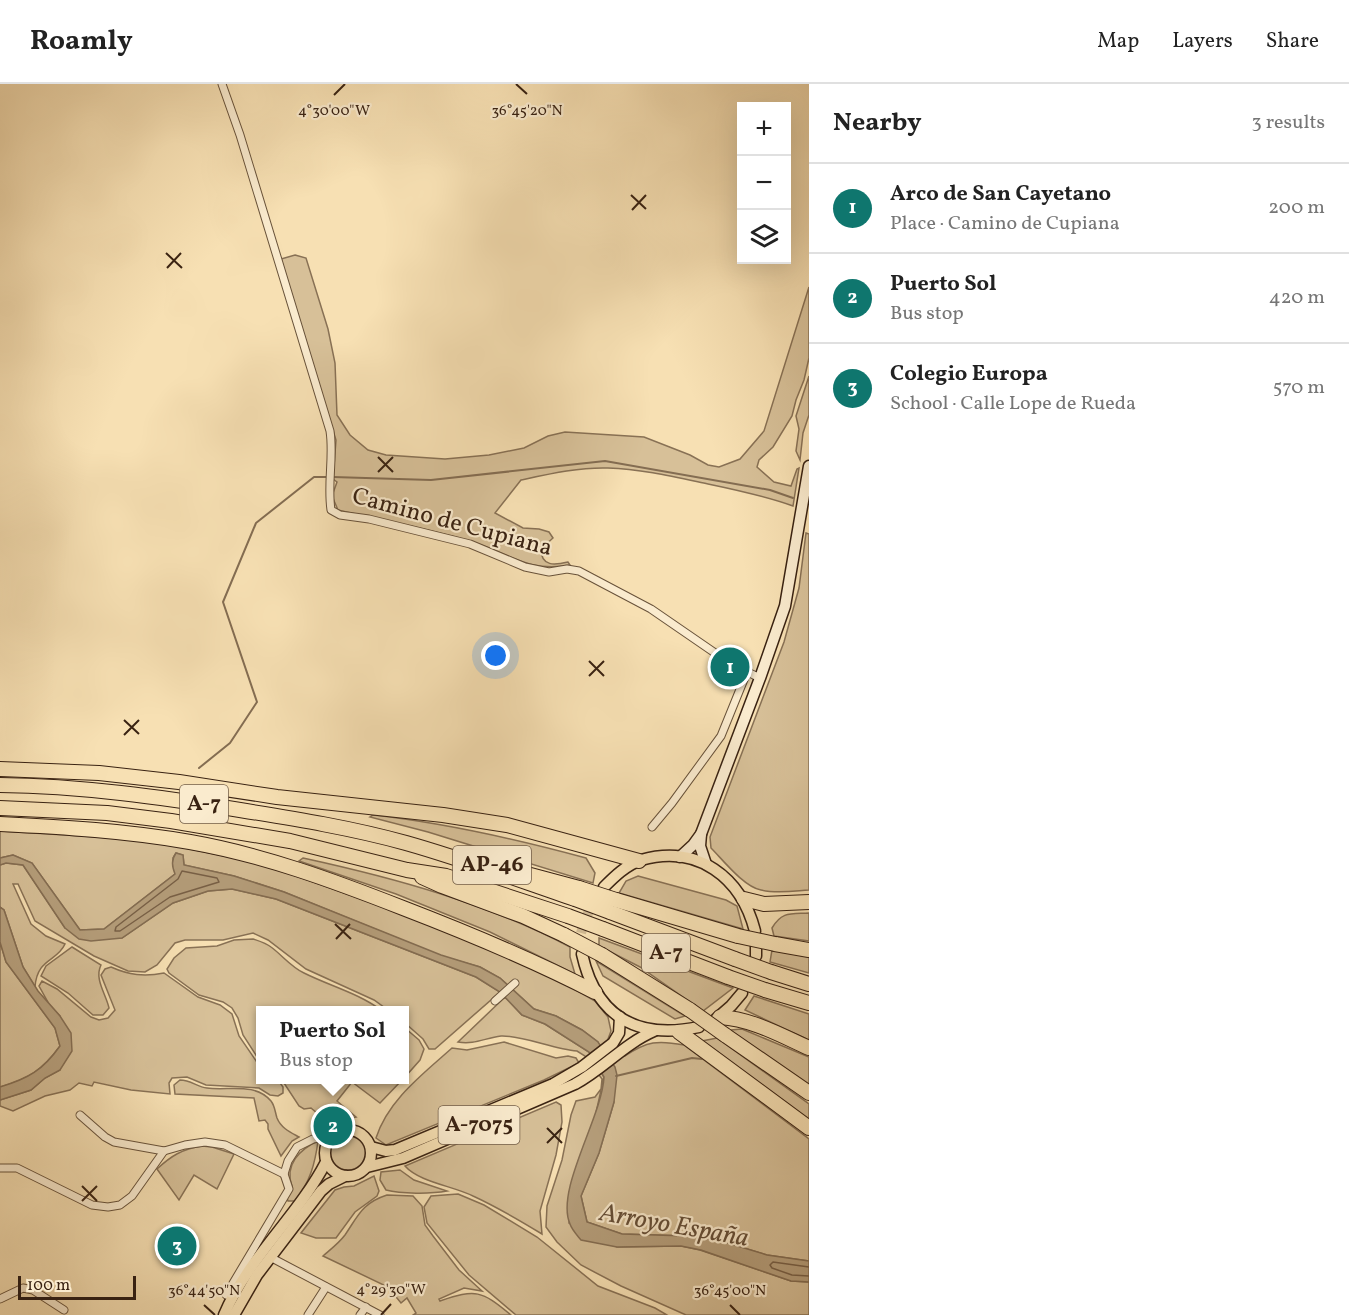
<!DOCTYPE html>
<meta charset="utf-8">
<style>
:root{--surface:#fff;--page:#f2f2f2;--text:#222;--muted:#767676;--line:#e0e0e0;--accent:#0f766e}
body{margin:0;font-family:Vollkorn,serif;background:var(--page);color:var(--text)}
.controls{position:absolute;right:18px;top:18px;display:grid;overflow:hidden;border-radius:0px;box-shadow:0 6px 24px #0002}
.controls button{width:54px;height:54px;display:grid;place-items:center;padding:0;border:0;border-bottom:2px solid var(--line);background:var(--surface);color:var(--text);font:30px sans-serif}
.scale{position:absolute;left:18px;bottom:15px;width:118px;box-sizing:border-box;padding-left:6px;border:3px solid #392212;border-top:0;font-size:16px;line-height:21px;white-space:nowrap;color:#392212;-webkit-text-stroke:4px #faebce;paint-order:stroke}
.you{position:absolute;left:496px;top:572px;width:21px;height:21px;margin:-15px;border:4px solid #fff;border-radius:50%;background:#1a73e8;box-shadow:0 0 0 9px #1a73e833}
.badge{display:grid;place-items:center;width:39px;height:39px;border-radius:50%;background:var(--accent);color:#fff;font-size:20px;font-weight:700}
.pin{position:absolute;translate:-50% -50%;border:3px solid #fff;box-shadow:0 2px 6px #0006}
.popup{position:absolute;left:256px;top:922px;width:153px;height:78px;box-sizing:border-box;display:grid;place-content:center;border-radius:0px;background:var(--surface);filter:drop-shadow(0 2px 4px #0005);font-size:20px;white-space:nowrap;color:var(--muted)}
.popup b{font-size:22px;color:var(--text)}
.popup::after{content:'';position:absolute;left:50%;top:100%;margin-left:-12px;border:12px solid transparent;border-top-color:var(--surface)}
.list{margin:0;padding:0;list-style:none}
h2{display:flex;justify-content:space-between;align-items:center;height:78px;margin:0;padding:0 24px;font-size:26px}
h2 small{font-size:20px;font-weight:400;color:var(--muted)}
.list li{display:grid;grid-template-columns:39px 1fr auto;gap:18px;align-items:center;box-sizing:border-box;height:90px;padding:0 24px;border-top:2px solid var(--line)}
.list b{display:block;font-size:22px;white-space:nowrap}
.list p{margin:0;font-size:20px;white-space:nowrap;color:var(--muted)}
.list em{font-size:20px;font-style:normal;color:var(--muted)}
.icon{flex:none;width:33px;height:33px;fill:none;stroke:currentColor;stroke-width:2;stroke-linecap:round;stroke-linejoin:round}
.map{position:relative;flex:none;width:809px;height:1231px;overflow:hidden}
header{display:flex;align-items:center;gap:36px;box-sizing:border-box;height:84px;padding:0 30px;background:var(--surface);border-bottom:2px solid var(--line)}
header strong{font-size:28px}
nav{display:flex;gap:33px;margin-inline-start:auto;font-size:21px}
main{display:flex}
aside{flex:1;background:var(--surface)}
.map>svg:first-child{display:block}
.green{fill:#d7c098;stroke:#887155;stroke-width:1.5}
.water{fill:#b69f7c;stroke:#846d52;stroke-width:1.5}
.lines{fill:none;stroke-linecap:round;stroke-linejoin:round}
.shore{stroke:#786047;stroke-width:1.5}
.stream{stroke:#846d52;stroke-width:2}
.primary-tunnel{stroke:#d1ba93;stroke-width:10;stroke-dasharray:10 5;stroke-linecap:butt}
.street-casing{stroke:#68523a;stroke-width:9}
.secondary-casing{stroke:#392212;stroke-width:13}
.primary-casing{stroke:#392212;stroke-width:13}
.highway-casing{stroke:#392212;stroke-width:16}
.street{stroke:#faebce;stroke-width:7}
.secondary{stroke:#faebce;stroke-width:10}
.primary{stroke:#f7e0b3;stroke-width:10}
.highway{stroke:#f7e0b3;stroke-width:14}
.highway-bridge-casing{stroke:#392212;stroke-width:16;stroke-linecap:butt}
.highway-bridge{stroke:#f7e0b3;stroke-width:14}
.ticks{fill:none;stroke:#392212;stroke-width:2}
.labels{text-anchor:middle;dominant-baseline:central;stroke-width:4.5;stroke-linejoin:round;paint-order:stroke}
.shield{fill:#faebce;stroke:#735e4a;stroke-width:1.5}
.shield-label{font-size:22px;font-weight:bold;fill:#392212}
.street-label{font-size:24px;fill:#392212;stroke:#faebce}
.water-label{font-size:26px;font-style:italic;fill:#654e37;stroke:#faebce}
.ticks-label{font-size:15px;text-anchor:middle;fill:#392212;stroke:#faebce;stroke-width:4.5;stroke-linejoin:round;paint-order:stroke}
</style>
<header>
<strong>Roamly</strong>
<nav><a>Map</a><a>Layers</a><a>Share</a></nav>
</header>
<main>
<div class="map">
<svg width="809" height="1231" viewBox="0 0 809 1231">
<rect width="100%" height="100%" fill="#f7e0b3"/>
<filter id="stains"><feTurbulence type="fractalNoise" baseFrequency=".00333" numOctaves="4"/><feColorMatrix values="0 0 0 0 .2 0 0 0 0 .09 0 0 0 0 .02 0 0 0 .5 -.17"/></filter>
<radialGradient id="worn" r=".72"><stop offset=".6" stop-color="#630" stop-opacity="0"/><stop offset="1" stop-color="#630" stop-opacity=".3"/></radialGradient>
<g class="green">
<path d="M295 171 306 174 328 245 335 279 337 331 350 351 368 366 386 371 445 375 489 371 524 364 548 352 565 348 644 353 690 371 708 381 719 383 740 375 764 347 809 203V274L804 296 796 316 792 332 773 363 759 376 757 383 774 398 791 402 797 385 799 384 793 422C765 412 737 406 708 400 675 393 641 385 608 384 580 383 549 390 521 396L495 429 523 444 539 445 549 448 553 454 541 465C541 483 555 481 568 478L570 481C526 489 508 468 469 457 426 444 381 436 338 426L332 412 337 398 333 395 336 356 281 175Z"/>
<polygon points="809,292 809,331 803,349 800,376 796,367 799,345 796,332"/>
<path d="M806 449 809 450V806C794 807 776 810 761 806 744 803 723 776 711 764L710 753 784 558 799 504Z"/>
<path d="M373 731C446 739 516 755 586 774L595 789 593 799 428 748 370 733Z"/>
<path d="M0 747 146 756 263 780 392 826 538 884 595 917 608 933 611 947 608 955 625 972C647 957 658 956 684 961L809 1055V1177L767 1171 721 1157 688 1152 622 1150 587 1138 581 1112 599 1069 614 1018 598 958 582 946 556 932 534 925 500 894 480 883 441 872 284 808 234 792 184 781 183 771 176 769 173 774 175 790 104 845 80 846 32 779 13 771 0 774Z"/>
<path d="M303 774C395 794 486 819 570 863V873L575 890 490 848 396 810 299 777Z"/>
<path d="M6 779 23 781 65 844 122 854 173 819 208 807 232 805 276 815 476 893 500 908 435 965H429L423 955 405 939V926H388L374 916 306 885 268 856 253 849 223 856H185L175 859 157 881 145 888 128 887 94 872 35 837 18 800H13L31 840 46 852 65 860C57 878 37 874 35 903L23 883 4 826 0 823V781Z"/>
<polygon points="638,792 726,816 737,822 743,845 619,809 626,797"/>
<path d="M809 829V857L774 852 772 844C782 827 791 830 809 829Z"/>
<polygon points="599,854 733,904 703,927 640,883 599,862"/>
<path d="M253 855C259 857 266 859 271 863 282 871 291 883 304 889 330 902 358 909 381 926H261V979L243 951 238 934 232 924 223 918 199 911 169 889 167 885 174 874 186 864 217 862 234 856Z"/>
<path d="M0 858 6 878 55 944 60 962C42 987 29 994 0 1003Z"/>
<path d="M72 863 101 881C94 895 106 910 109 924L103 931H93L68 909 41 892 46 882Z"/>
<polygon points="772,866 809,873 809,889 770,878"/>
<polygon points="596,877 685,932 675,935 603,892"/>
<path d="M111 883C129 891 144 893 164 889L198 913 220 921 232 930 239 952 261 984V996H278L283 1003V1009L278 1012 270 1011 259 1004 206 1001 187 993 172 994 169 999 170 1010 131 1006 94 998 92 1002 79 999 70 1006 45 1012 13 1027 0 1022V1016L31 1006 45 994 60 986V932L49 920 39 902 42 897 57 905 91 933 99 936 108 934 115 926 101 891 105 885Z"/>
<polygon points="754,912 809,930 809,956 745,926"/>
<path d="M505 913 522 931 545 940 589 968 604 993 595 1033 578 1078 569 1139 617 1163 681 1162 700 1166 791 1197 809 1198V1231H686L621 1202 581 1181 557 1158 546 1143 547 1122 562 1076 571 1031 576 1017 595 1013 601 1005 602 995 585 972 577 967C553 965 522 951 501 952 485 954 474 961 458 958Z"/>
<polygon points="405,944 419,956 424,965 420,976 405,993"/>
<polygon points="742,945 809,973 809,1003 730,946"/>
<polygon points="717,954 809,1020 809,1036 702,957"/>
<path d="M504 958 556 974 568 972 576 974 579 979 544 996 386 1061 376 1054C388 1016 423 990 452 964L467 966Z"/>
<path d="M180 996C191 996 197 1003 207 1004 228 1007 255 998 271 1017 275 1022 275 1028 277 1034 281 1044 290 1048 299 1053L292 1057 281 1072 268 1045V1040L265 1036 259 1037 254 1014 175 1010 174 1001Z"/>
<polygon points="282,996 402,996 380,1019 352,998 337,1017 356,1033 340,1036 331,1041 311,1024 304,1025 299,1022"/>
<path d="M556 1018 561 1021 562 1038 556 1071 540 1127 542 1150C519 1136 497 1123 473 1112 453 1102 419 1098 405 1082Z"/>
<circle cx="348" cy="1068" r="18"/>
<path d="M318 1057C315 1080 310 1098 295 1117H288L287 1114 292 1102C284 1081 300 1065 318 1057Z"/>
<path d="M202 1062 212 1063 234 1070 217 1105 194 1091 179 1116 157 1085C171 1072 182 1065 202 1062Z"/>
<path d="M400 1086 414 1096 447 1107C431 1110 401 1110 386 1106L380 1096 381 1088Z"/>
<polygon points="374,1092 379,1107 377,1112 355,1128 336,1154 316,1154 301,1149 335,1106 344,1103 354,1102"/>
<polygon points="458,1110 484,1121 537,1153 598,1202 655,1224 667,1231 516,1231 469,1191 427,1139 424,1123 431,1112"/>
<path d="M387 1111 413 1112 422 1122 425 1141 433 1152 459 1186 482 1207 464 1204 439 1215 440 1217C476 1205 481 1206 511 1231H413L416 1229 407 1214 401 1219 388 1203 323 1172C331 1165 339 1159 345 1151 358 1132 362 1119 387 1111Z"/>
</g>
<g class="water">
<path d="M176 769 183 771 184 781 234 792 284 808 441 871 480 883 500 894 534 925 556 932 582 946 598 958 615 983 617 991 614 1018 599 1069 581 1112 587 1138 622 1150 688 1152 721 1157 767 1171 809 1177V1198L791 1197 701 1166 681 1162 617 1163 581 1156C577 1151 572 1146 570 1140 555 1106 602 1033 604 993L589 968 545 940 522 931 500 908 476 893 276 815 232 805 208 807 173 819 122 854 91 857 79 855 65 844 23 781 6 779 0 781V774L13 771 32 779 80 846 104 845 175 790C172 782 171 776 176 769Z"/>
<path d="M0 823 4 826 23 883 38 907 60 932 71 949 72 967 60 986 45 994 31 1006 0 1016V1003C28 995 43 986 60 962L55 944 6 878 0 858Z"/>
</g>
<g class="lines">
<g class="shore">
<polygon points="182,787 217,794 219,798 170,813 120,847 115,847 116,843 178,795"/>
<polyline points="809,1183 773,1178 770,1181 772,1184 792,1191 809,1192"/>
</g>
<g class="stream">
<polyline points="333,393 431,396 605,377 770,406 793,414"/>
<polyline points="199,684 230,659 257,618 223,518 256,439 314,393 328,393"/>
<polyline points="616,992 692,974 702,975"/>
</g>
<polyline class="primary-tunnel" points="581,849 585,835 595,816"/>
<defs>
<g id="street">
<path d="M222 0 240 51 330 347C334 373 327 399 331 426L340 431 369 435 470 460 525 483 549 488 567 485 579 487 651 525 731 580 760 594"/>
<polyline points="652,743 672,719 721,652 747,588"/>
<polyline points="495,917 515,899"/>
<polyline points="80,1031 105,1053 114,1058 164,1067"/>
<polyline points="0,1084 17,1084 92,1121 108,1123 120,1121 132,1112 164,1067 185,1061 205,1058 225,1061 284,1090"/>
<polyline points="270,1173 380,1231"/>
<polyline points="226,1211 289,1105 284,1090 288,1077 297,1063 313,1055 332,1052"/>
<polyline points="0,1215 23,1204 33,1206 64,1226"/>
<polyline points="308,1231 326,1203"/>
<polyline points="360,1231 366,1223"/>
</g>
<g id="secondary">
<polyline points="701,750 700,762 706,780"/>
<polyline points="680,773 693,761 701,750 760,594 785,522 809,382"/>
</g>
<g id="primary">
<path d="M604 803C614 793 626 781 641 776 698 760 741 793 755 847"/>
<path d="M582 870C596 933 637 956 699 943"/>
<polyline points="756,872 756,863"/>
<polyline points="716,935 731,922 742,909"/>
<circle cx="348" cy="1069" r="23"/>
<polyline points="371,1063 386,1067 395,1066 553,1000 582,983 613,959 619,949 620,933"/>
<path d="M367 1083 403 1074 575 1000C603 985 624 960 654 947"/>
<path d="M224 1231C248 1174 298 1132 326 1078"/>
<polyline points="234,1231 257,1191 321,1107 329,1100 345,1092"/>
</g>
<g id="highway">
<polyline points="0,685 99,689 179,698 277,713 443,731 507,741 639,777"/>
<path d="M0 701C81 702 161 713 240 726 296 735 352 744 406 759 463 775 519 796 575 815"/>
<polyline points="0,724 107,729 171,737 290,757 407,786 446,792 568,832"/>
<path d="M0 740C63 743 128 747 190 758 264 771 334 797 403 824 468 849 533 876 595 908"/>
<polyline points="523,789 579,804"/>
<polyline points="422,793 442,802 523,832 564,851"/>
<polyline points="744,815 764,820 809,818"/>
<polyline points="616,816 738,852"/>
<polyline points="610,828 735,875"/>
<polyline points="603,845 728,893"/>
<polyline points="775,860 809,866"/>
<polyline points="602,871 690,926"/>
<polyline points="771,888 809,900"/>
<polyline points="765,906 809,919"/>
<path d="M720 933C752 935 780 951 809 964"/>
<polyline points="679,948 809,1044"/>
<polyline points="725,951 809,1009"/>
</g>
</defs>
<use href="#street" class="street-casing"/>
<use href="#secondary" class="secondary-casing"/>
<use href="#primary" class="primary-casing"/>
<use href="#highway" class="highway-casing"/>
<use href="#street" class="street"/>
<use href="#secondary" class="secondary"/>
<use href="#primary" class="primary"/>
<use href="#highway" class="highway"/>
<defs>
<g id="highway-bridge">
<polyline points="579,804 616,816"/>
<polyline points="575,815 610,828"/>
<polyline points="568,832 603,845"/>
<polyline points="564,851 602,871"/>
<polyline points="738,852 775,860"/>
<polyline points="735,875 771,888"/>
<polyline points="728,893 765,906"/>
<polyline points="690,926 725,951"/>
</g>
</defs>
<use href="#highway-bridge" class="highway-bridge-casing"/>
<use href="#highway-bridge" class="highway-bridge"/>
</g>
<path class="ticks" d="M516 0 527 10M334 11 345 0M631 111 646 125M632 126 646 111M166 169 182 184M167 184 181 169M378 373 393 388M378 388 393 373M589 577 604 592M589 592 604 577M124 636 139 650M124 651 139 636M335 840 351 855M336 855 350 840M547 1044 562 1059M547 1059 562 1044M82 1102 97 1117M82 1117 97 1102M204 1221 215 1231M730 1221 740 1231M381 1231 391 1220"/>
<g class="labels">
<g class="shield">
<rect x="180" y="701" width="48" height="38" rx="4.5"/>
<rect x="453" y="762" width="78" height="38" rx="4.5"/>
<rect x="642" y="850" width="48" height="38" rx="4.5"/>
<rect x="438.5" y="1022" width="81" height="38" rx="4.5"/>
</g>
<g class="shield-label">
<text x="204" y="720">A-7</text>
<text x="492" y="781">AP-46</text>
<text x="666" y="869">A-7</text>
<text x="479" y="1041">A-7075</text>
</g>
<g class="street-label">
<text transform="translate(452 439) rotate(15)">Camino de Cupiana</text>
</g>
<g class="water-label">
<text transform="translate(674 1142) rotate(10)">Arroyo España</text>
</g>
</g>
<g class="ticks-label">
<text x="527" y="31">36°45'20"N</text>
<text x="334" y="31">4°30'00"W</text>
<text x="391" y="1210">4°29'30"W</text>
<text x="204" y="1211">36°44'50"N</text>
<text x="730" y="1211">36°45'00"N</text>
</g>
<rect width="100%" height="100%" filter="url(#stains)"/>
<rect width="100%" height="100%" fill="url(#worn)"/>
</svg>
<div class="controls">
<button>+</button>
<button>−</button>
<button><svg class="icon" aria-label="layers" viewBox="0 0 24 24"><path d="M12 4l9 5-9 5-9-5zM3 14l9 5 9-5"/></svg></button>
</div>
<div class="scale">100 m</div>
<div class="you"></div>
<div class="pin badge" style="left:730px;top:583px">1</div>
<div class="pin badge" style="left:333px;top:1042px">2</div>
<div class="popup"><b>Puerto Sol</b>Bus stop</div>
<div class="pin badge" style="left:177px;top:1162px">3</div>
</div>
<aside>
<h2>Nearby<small>3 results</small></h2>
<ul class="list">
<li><span class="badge">1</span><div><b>Arco de San Cayetano</b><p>Place · Camino de Cupiana</p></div><em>200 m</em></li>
<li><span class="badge">2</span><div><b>Puerto Sol</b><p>Bus stop</p></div><em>420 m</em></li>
<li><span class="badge">3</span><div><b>Colegio Europa</b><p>School · Calle Lope de Rueda</p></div><em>570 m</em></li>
</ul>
</aside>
</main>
